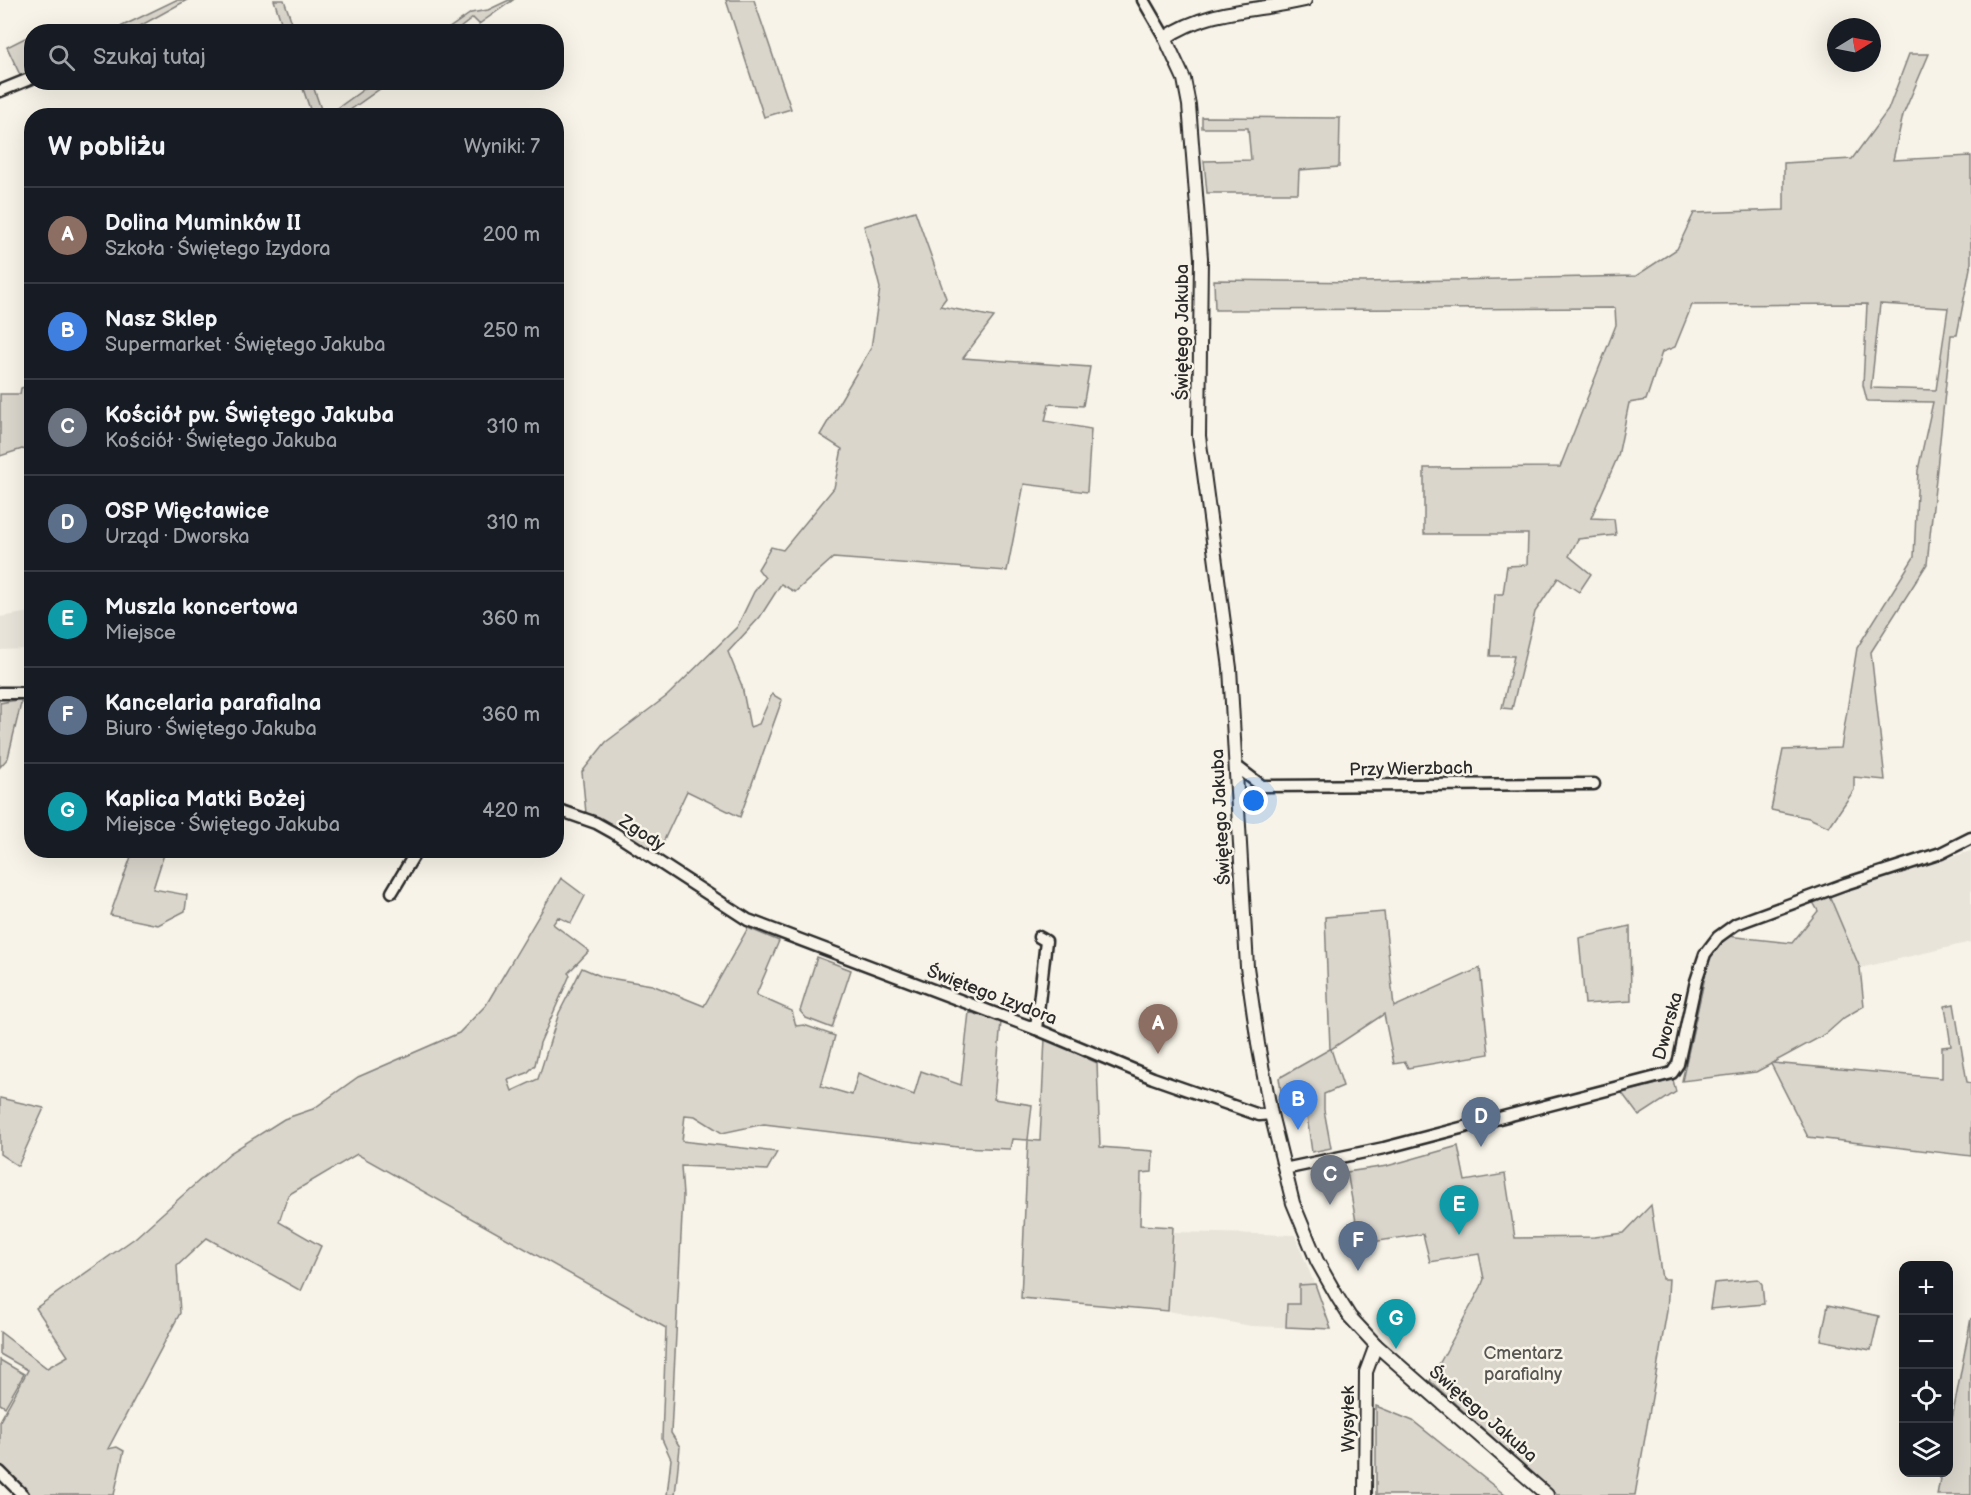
<!DOCTYPE html>
<html lang="pl">
<meta charset="utf-8">
<style>
:root{--surface:#171b24;--page:#20242c;--text:#f1f3f6;--muted:#9ea1a6;--line:#363941;--accent:#0f766e}
body{margin:0;font-family:"Balsamiq Sans",sans-serif;background:var(--page);color:var(--text)}
.controls{position:absolute;right:18px;bottom:18px;display:grid;overflow:hidden;border-radius:12px;box-shadow:0 6px 24px #0002}
.controls button{width:54px;height:54px;display:grid;place-items:center;padding:0;border:0;border-bottom:2px solid var(--line);background:var(--surface);color:var(--text);font:30px sans-serif}
.compass{position:absolute;left:1827px;top:18px;width:54px;height:54px;border-radius:50%;background:var(--surface);box-shadow:0 6px 24px #0002;rotate:80deg}
.you{position:absolute;left:1254px;top:801px;width:21px;height:21px;margin:-15px;border:4px solid #fff;border-radius:50%;background:#1a73e8;box-shadow:0 0 0 9px #1a73e833}
.badge{display:grid;place-items:center;width:39px;height:39px;border-radius:50%;background:var(--accent);color:#fff;font-size:20px;font-weight:700}
.pin{position:absolute;translate:-50% -50px;filter:drop-shadow(0 2px 3px #0008)}
.pin::after{content:'';position:absolute;top:32px;width:21px;height:18px;background:inherit;clip-path:polygon(0 0,100% 0,50% 100%)}
.list{margin:0;padding:0;list-style:none}
h2{display:flex;justify-content:space-between;align-items:center;height:78px;margin:0;padding:0 24px;font-size:26px}
h2 small{font-size:20px;font-weight:400;color:var(--muted)}
.list li{display:grid;grid-template-columns:39px 1fr auto;gap:18px;align-items:center;box-sizing:border-box;height:96px;padding:0 24px;border-top:2px solid var(--line)}
.list b{display:block;font-size:22px;white-space:nowrap}
.list p{margin:0;font-size:20px;white-space:nowrap;color:var(--muted)}
.list em{font-size:20px;font-style:normal;color:var(--muted)}
.icon{flex:none;width:33px;height:33px;fill:none;stroke:currentColor;stroke-width:2;stroke-linecap:round;stroke-linejoin:round}
.map{position:relative;flex:none;width:1971px;height:1495px;overflow:hidden}
.search{position:absolute;background:var(--surface);box-shadow:0 6px 24px #0002;left:24px;top:24px;width:540px;height:66px;display:flex;align-items:center;gap:15px;box-sizing:border-box;padding:0 21px;border-radius:24px;color:var(--muted);font-size:22px}
.panel{position:absolute;background:var(--surface);box-shadow:0 6px 24px #0002;left:24px;top:108px;width:540px;height:750px;border-radius:24px}
.map>svg:first-child{display:block}
.built{fill:#e8e4da}
.green{fill:#dad6cc;stroke:#82807c;stroke-width:1.5;fill-rule:evenodd}
.lines{fill:none;stroke-linecap:round;stroke-linejoin:round}
.minor-casing{stroke:#2b2b2b;stroke-width:15}
.tertiary-casing{stroke:#2b2b2b;stroke-width:16}
.minor{stroke:#f7f3e8;stroke-width:10}
.tertiary{stroke:#f7f3e8;stroke-width:12}
.labels{text-anchor:middle;dominant-baseline:central;stroke-width:5;stroke-linejoin:round;paint-order:stroke}
.street-label{font-size:18px;fill:#2b2b2b;stroke:#f7f3e8}
.park-label{font-size:18px;fill:#575653;stroke:#f7f3e8}
</style>
<div class="map">
<svg width="1971" height="1495" viewBox="0 0 1971 1495">
<rect width="100%" height="100%" fill="#f7f3e8"/>
<filter id="ink" filterUnits="userSpaceOnUse"><feTurbulence type="fractalNoise" baseFrequency=".0167" numOctaves="2"/><feDisplacementMap in="SourceGraphic" scale="12" xChannelSelector="R" yChannelSelector="G"/><feConvolveMatrix kernelMatrix="1 2 1 2 8 2 1 2 1" color-interpolation-filters="sRGB"/></filter>
<g filter="url(#ink)">
<g class="built">
<polygon points="31,612 31,659 28,649 0,650 0,617"/>
<polygon points="1971,851 1971,942 1860,968 1829,895"/>
<polygon points="1174,1232 1295,1235 1332,1329 1251,1326 1168,1311"/>
</g>
<g class="green">
<polygon points="176,0 187,0 131,31 112,31"/>
<polygon points="274,0 284,0 295,31 284,31"/>
<polygon points="509,0 513,0 479,24 473,18 456,31 445,31 471,13 488,10"/>
<polygon points="726,0 754,0 791,109 764,117"/>
<polygon points="31,35 31,72 21,77 7,47"/>
<path d="M1909 54H1929L1903 115 1893 160 1971 156V263L1957 335H1951L1927 564 1871 652 1885 780 1854 777V790L1829 827 1809 818 1771 810 1783 750 1841 748 1857 648 1914 557 1918 470 1933 402 1867 401 1863 385 1867 304 1692 305 1675 347 1662 352 1646 400 1629 403 1618 456 1591 518 1614 519 1616 535 1578 539 1569 556 1591 574 1579 592 1558 578 1535 612 1512 709 1502 708 1514 656H1490L1495 594H1503L1507 566 1527 565 1528 534H1424V468L1560 467 1616 325 1615 308 1215 310 1214 280 1363 282 1636 276 1677 249 1694 213 1784 210V163L1852 159 1888 110ZM1880 304 1948 308 1936 390 1871 388Z"/>
<polygon points="374,82 388,83 343,115 328,115"/>
<polygon points="301,83 312,83 323,115 312,115"/>
<polygon points="1202,117 1340,118 1339,167 1299,170 1298,193 1207,193 1204,161 1251,160 1248,128 1202,128"/>
<polygon points="915,211 946,298 940,306 994,317 963,358 1090,367 1083,406 1049,404 1045,421 1091,429 1087,492 1024,484 1007,571 833,558 795,592 781,584 760,617 728,652 742,686 750,727 759,724 772,694 782,700 740,817 687,791 658,853 586,813 582,772 606,742 667,696 737,627 754,592 765,578 758,569 771,547 783,550 834,488 842,449 820,435 871,348 880,288 864,226"/>
<polygon points="31,385 31,451 22,449 0,456 0,394 20,394 21,388"/>
<polygon points="22,699 8,758 0,767 0,703"/>
<polygon points="133,851 165,851 153,889 187,895 185,911 158,925 110,915"/>
<polygon points="561,878 585,896 571,923 558,917 553,924 589,951 568,973 570,975 540,1043 535,1065 527,1073 508,1080 512,1091 538,1079 559,1013 582,968 603,977 652,985 704,1006 748,928 779,941 756,995 792,1011 796,1026 804,1025 835,1036 821,1086 852,1095 858,1073 914,1095 921,1071 961,1085 969,1012 1001,1022 994,1099 1032,1105 1028,1140 1040,1141 1045,1038 1097,1063 1100,1147 1153,1151 1152,1172 1141,1173 1140,1225 1173,1227 1168,1311 1021,1298 1028,1140 1012,1139 1010,1149 958,1147 764,1124 722,1133 695,1116 685,1115 682,1141 777,1152 767,1170 681,1166 683,1196 671,1433 680,1447 675,1495 667,1495 671,1459 662,1439 666,1328 357,1154 288,1195 279,1222 321,1246 301,1291 207,1238 177,1266 180,1313 108,1449 117,1447 124,1451 114,1495 28,1495 0,1468 0,1421 28,1370 0,1354 0,1332 47,1368 68,1356 36,1308 135,1238 230,1153 284,1119 313,1109 358,1077 459,1033 486,1005"/>
<polygon points="1829,895 1860,968 1864,1006 1845,1017 1826,1034 1772,1063 1942,1078 1942,1047 1951,1046 1945,1006 1954,1004 1967,1082 1971,1083 1971,1156 1808,1137 1771,1064 1756,1072 1682,1081 1709,959 1727,936 1792,943 1818,911 1813,902"/>
<polygon points="1384,912 1394,1007 1480,968 1489,1054 1408,1068 1405,1062 1394,1064 1384,1014 1331,1049 1343,1086 1324,1094 1324,1110 1331,1148 1312,1152 1307,1116 1284,1111 1279,1078 1330,1049 1325,917"/>
<polygon points="1630,926 1631,1001 1585,1004 1579,938"/>
<polygon points="817,957 851,970 832,1028 806,1018 800,1011"/>
<polygon points="1673,1080 1676,1092 1639,1116 1622,1093"/>
<polygon points="0,1098 44,1108 18,1166 0,1154"/>
<polygon points="1458,1146 1465,1181 1505,1174 1515,1238 1595,1237 1624,1233 1651,1205 1662,1279 1669,1279 1667,1311 1635,1495 1557,1495 1430,1381 1481,1287 1484,1279 1479,1254 1430,1262 1423,1234 1360,1244 1347,1172 1387,1166"/>
<polygon points="1758,1279 1762,1284 1764,1304 1710,1309 1714,1283"/>
<polygon points="1315,1284 1331,1329 1286,1327 1287,1304 1299,1304 1299,1285"/>
<polygon points="1828,1305 1879,1316 1871,1350 1821,1340"/>
<polygon points="1971,1318 1971,1495 1937,1495 1941,1473 1948,1472 1949,1435"/>
<polygon points="0,1360 24,1374 5,1407 0,1404"/>
<polygon points="1376,1406 1413,1421 1505,1495 1376,1495"/>
</g>
<g class="lines">
<defs>
<g id="minor">
<polyline points="1143,0 1165,38"/>
<polyline points="0,91 32,78"/>
<polyline points="0,693 32,693"/>
<polyline points="1236,766 1262,786 1594,784"/>
<polyline points="556,809 596,823 614,833 748,920 1036,1029 1153,1078 1259,1115 1271,1114"/>
<polyline points="392,892 417,850"/>
<polyline points="1036,1029 1046,941 1039,937"/>
<polyline points="1284,1169 1384,1148 1672,1073 1678,1064 1696,981 1705,954 1718,937 1736,924 1845,884 1941,853 1971,838"/>
<polyline points="0,1472 23,1495"/>
</g>
<g id="tertiary">
<path d="M1305 0C1255 12 1209 8 1165 38L1184 79 1189 105 1201 258 1199 436 1230 668 1247 967 1258 1044 1271 1114 1293 1203 1317 1261 1338 1298 1350 1317 1376 1345 1547 1495"/>
<polyline points="1365,1495 1366,1372 1376,1345"/>
</g>
</defs>
<use href="#minor" class="minor-casing"/>
<use href="#tertiary" class="tertiary-casing"/>
<use href="#minor" class="minor"/>
<use href="#tertiary" class="tertiary"/>
</g>
</g>
<g class="labels">
<g class="street-label">
<text transform="translate(1182 332) rotate(-90)">Świętego Jakuba</text>
<text transform="translate(1411 769) rotate(-1)">Przy Wierzbach</text>
<text transform="translate(1221 817) rotate(-93)">Świętego Jakuba</text>
<text transform="translate(642 833) rotate(33)">Zgody</text>
<text transform="translate(992 995) rotate(21)">Świętego Izydora</text>
<text transform="translate(1668 1026) rotate(-75)">Dworska</text>
<text transform="translate(1483 1414) rotate(41)">Świętego Jakuba</text>
<text transform="translate(1348 1419) rotate(-90)">Wysyłek</text>
</g>
<g class="park-label">
<text x="1523" y="1353">Cmentarz<tspan x="1523" dy="21">parafialny</tspan></text>
</g>
</g>
</svg>
<div class="controls">
<button>+</button>
<button>−</button>
<button><svg class="icon" aria-label="locate" viewBox="0 0 24 24"><circle cx="12" cy="12" r="6"/><path d="M12 2v4M12 18v4M2 12h4M18 12h4"/></svg></button>
<button><svg class="icon" aria-label="layers" viewBox="0 0 24 24"><path d="M12 4l9 5-9 5-9-5zM3 14l9 5 9-5"/></svg></button>
</div>
<svg class="compass" viewBox="-18 -18 36 36"><path d="M0-13l5 13h-10z" fill="#e53935"/><path d="M0 13l5-13h-10z" fill="#9ea1a6"/></svg>
<div class="you"></div>
<div class="pin badge" style="left:1158px;top:1054px;background:#8d6e63">A</div>
<div class="pin badge" style="left:1298px;top:1130px;background:#3f7fe0">B</div>
<div class="pin badge" style="left:1330px;top:1205px;background:#6b7280">C</div>
<div class="pin badge" style="left:1481px;top:1147px;background:#5c6f8a">D</div>
<div class="pin badge" style="left:1459px;top:1235px;background:#0f9aa8">E</div>
<div class="pin badge" style="left:1358px;top:1271px;background:#5c6f8a">F</div>
<div class="pin badge" style="left:1396px;top:1349px;background:#0f9aa8">G</div>
<div class="search"><svg class="icon" aria-label="search" viewBox="0 0 24 24"><circle cx="10" cy="10" r="6"/><path d="M15 15l6 6"/></svg>Szukaj tutaj</div>
<section class="panel">
<h2>W pobliżu<small>Wyniki: 7</small></h2>
<ul class="list">
<li><span class="badge" style="background:#8d6e63">A</span><div><b>Dolina Muminków II</b><p>Szkoła · Świętego Izydora</p></div><em>200 m</em></li>
<li><span class="badge" style="background:#3f7fe0">B</span><div><b>Nasz Sklep</b><p>Supermarket · Świętego Jakuba</p></div><em>250 m</em></li>
<li><span class="badge" style="background:#6b7280">C</span><div><b>Kościół pw. Świętego Jakuba</b><p>Kościół · Świętego Jakuba</p></div><em>310 m</em></li>
<li><span class="badge" style="background:#5c6f8a">D</span><div><b>OSP Więcławice</b><p>Urząd · Dworska</p></div><em>310 m</em></li>
<li><span class="badge" style="background:#0f9aa8">E</span><div><b>Muszla koncertowa</b><p>Miejsce</p></div><em>360 m</em></li>
<li><span class="badge" style="background:#5c6f8a">F</span><div><b>Kancelaria parafialna</b><p>Biuro · Świętego Jakuba</p></div><em>360 m</em></li>
<li><span class="badge" style="background:#0f9aa8">G</span><div><b>Kaplica Matki Bożej</b><p>Miejsce · Świętego Jakuba</p></div><em>420 m</em></li>
</ul>
</section>
</div>
